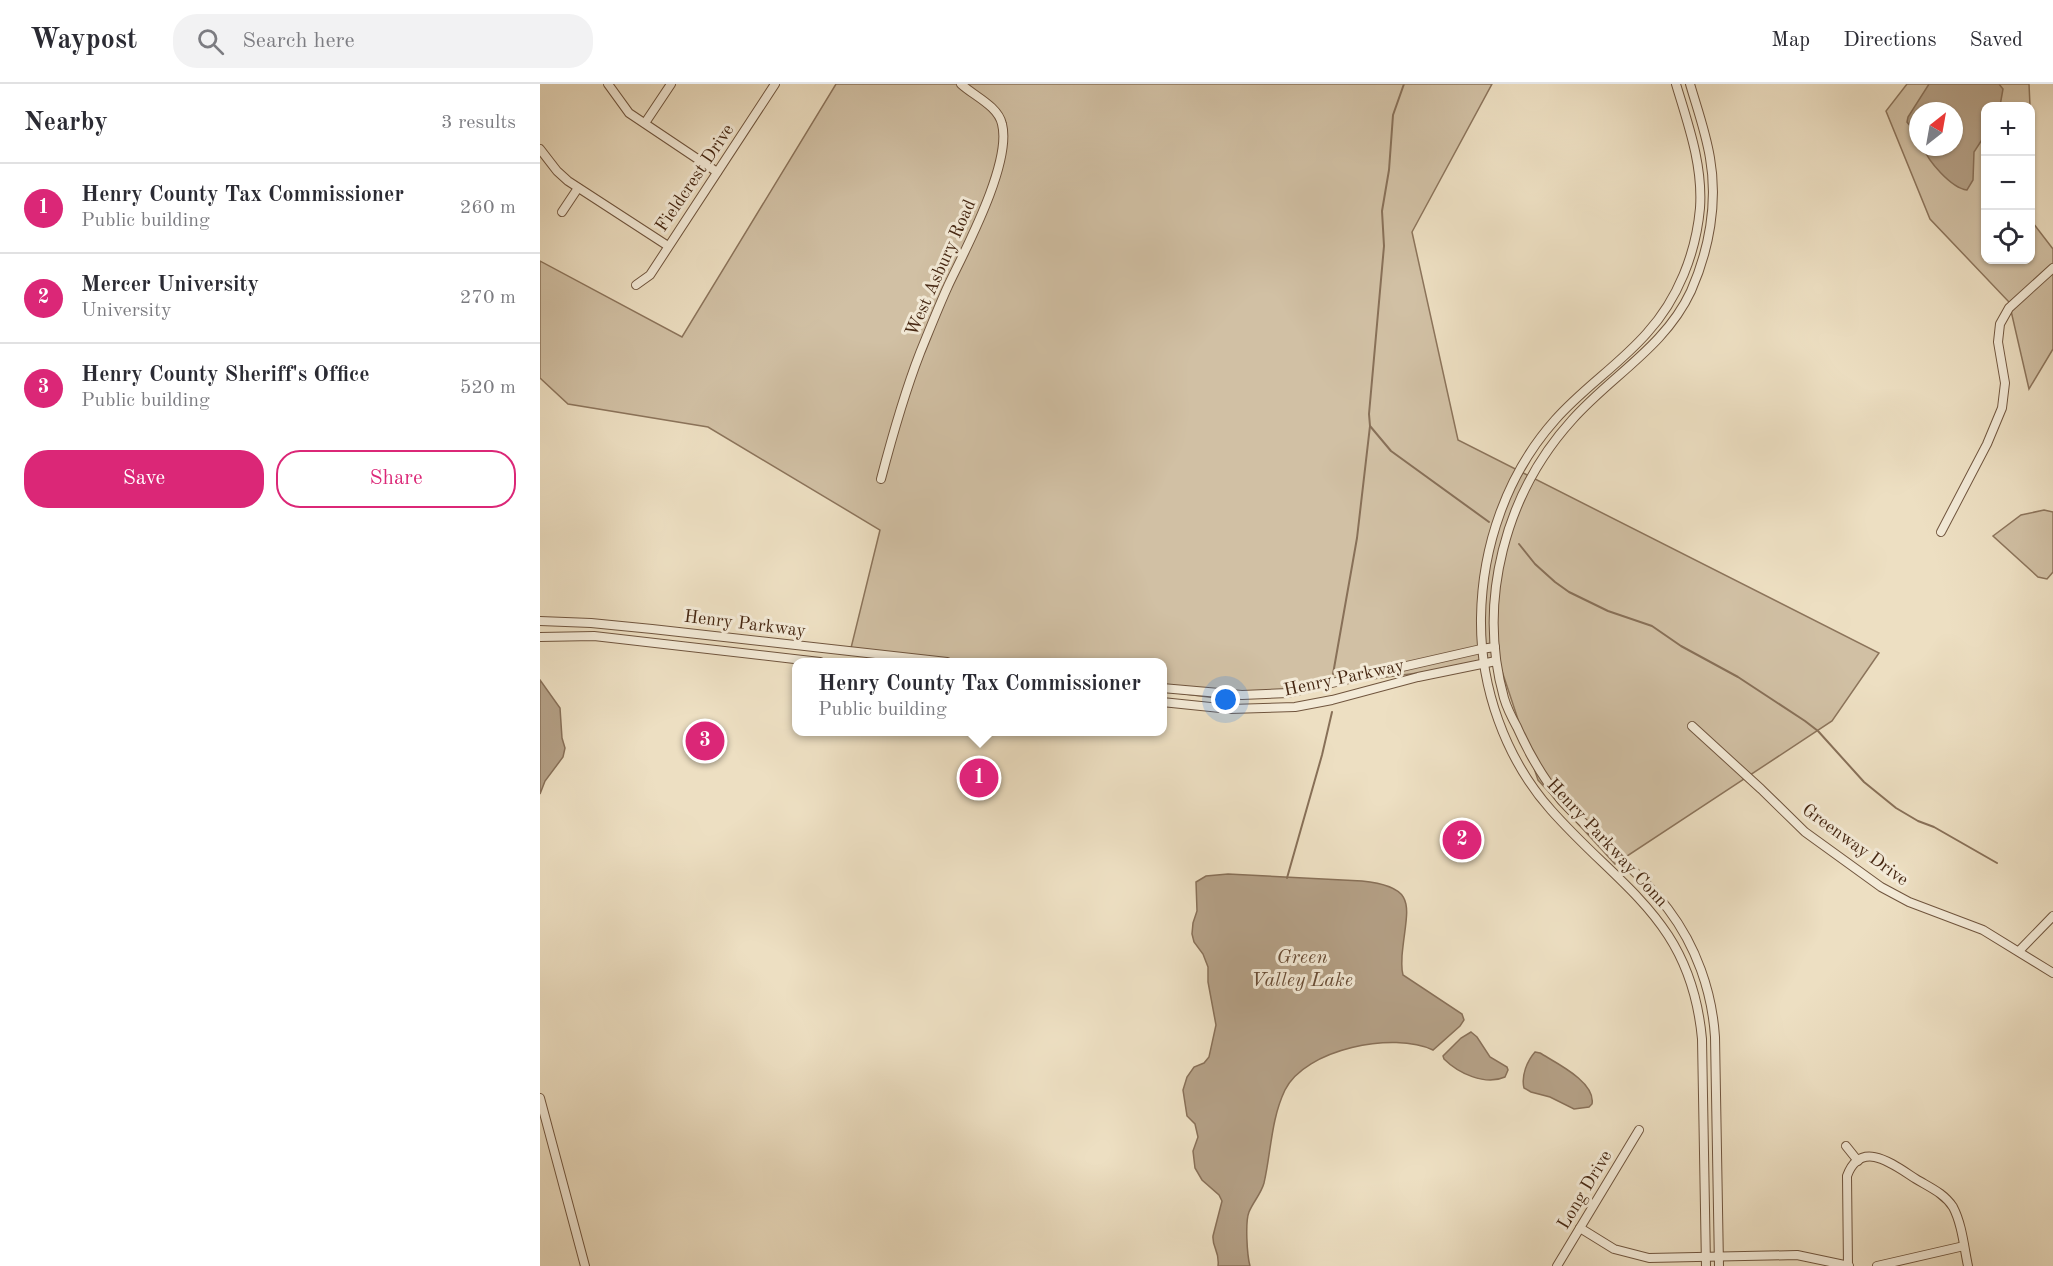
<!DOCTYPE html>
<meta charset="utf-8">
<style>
:root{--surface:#fff;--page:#f2f2f3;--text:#2b2b33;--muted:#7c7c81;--line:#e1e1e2;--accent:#db2777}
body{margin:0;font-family:"Old Standard TT",serif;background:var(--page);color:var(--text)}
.controls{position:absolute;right:18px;top:18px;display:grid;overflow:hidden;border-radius:12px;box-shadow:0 2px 4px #0004}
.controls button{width:54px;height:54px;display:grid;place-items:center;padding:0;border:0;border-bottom:2px solid var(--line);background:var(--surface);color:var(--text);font:30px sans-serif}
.compass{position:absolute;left:1369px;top:18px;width:54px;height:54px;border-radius:50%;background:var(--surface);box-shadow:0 2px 4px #0004;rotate:31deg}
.you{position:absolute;left:686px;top:616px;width:21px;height:21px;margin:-15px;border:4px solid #fff;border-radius:50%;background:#1a73e8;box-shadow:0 0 0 9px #1a73e833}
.badge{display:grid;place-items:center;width:39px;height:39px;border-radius:50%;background:var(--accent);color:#fff;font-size:20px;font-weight:700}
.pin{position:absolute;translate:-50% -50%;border:3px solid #fff;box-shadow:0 2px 6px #0006}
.popup{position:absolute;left:252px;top:574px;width:375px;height:78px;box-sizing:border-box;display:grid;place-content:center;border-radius:12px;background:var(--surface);filter:drop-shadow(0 2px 4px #0005);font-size:20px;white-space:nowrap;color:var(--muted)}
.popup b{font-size:22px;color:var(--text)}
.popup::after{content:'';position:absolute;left:50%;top:100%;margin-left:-12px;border:12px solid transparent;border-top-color:var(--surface)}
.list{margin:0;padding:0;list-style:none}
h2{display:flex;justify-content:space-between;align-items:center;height:78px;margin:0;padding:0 24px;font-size:26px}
h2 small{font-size:20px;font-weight:400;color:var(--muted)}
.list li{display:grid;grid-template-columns:39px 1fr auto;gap:18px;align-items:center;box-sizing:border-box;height:90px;padding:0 24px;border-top:2px solid var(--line)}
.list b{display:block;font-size:22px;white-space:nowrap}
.list p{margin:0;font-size:20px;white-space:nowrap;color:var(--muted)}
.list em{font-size:20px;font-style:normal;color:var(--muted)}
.actions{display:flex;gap:12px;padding:18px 24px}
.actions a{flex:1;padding:14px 0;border:2px solid var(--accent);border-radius:24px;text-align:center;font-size:21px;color:var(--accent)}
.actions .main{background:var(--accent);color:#fff}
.icon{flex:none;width:33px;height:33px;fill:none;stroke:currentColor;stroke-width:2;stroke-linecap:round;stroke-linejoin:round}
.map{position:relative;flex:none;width:1513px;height:1182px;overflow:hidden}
header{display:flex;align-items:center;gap:36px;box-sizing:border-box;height:84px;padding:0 30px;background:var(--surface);border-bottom:2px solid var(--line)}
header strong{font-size:28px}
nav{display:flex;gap:33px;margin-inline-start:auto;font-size:21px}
.search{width:420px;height:54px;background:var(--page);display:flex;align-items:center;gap:15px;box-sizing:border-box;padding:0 21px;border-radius:24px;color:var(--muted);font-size:22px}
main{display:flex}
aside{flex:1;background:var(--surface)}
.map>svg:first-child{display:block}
.green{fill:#d1c0a4;stroke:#8c745b;stroke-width:1.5;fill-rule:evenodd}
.water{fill:#b4a086;stroke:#887058;stroke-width:1.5}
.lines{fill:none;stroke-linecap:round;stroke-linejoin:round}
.stream{stroke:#887058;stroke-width:2}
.minor-casing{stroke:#70553e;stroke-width:10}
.minor{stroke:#f3ead7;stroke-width:8}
.labels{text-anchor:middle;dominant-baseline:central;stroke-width:6;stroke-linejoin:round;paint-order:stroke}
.street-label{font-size:18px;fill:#462712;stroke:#f3ead7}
.water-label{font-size:20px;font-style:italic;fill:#674b35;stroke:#f3ead7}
</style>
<header>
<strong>Waypost</strong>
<div class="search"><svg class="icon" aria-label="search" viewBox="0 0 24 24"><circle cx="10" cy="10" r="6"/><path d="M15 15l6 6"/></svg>Search here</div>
<nav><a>Map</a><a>Directions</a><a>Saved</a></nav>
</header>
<main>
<aside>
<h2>Nearby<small>3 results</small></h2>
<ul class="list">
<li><span class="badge">1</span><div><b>Henry County Tax Commissioner</b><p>Public building</p></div><em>260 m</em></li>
<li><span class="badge">2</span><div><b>Mercer University</b><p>University</p></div><em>270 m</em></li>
<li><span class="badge">3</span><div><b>Henry County Sheriff's Office</b><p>Public building</p></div><em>520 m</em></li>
</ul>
<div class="actions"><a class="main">Save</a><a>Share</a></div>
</aside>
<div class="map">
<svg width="1513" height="1182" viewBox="0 0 1513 1182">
<rect width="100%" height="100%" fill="#eddfc2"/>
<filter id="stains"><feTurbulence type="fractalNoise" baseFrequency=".00333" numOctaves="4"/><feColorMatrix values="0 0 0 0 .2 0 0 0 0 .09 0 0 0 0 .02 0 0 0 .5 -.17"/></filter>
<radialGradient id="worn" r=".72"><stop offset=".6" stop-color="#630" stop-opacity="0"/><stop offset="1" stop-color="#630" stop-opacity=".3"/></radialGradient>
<g class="green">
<polygon points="296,0 952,0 872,148 918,356 1339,569 1292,637 1075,780 998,696 959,578 684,615 622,607 622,578 393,578 310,568 340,446 168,343 28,320 0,294 0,177 142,253"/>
<path d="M1367 0H1489L1490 22H1446V176H1490L1491 52 1493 139 1513 165V265L1489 305 1469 218 1390 135 1346 27ZM1378 27H1414V63H1378Z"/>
<polygon points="1504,426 1513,428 1513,488 1507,495 1498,493 1453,452 1481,431"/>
</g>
<g class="water">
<path d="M1389 0H1459L1463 5 1460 22H1446L1445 51 1434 68 1433 96 1427 106C1411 104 1388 77 1383 63H1414V27H1378V52L1367 38 1368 33Z"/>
<polygon points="0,596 20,624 22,654 25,664 23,673 5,697 0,710"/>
<path d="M688 790 822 797C881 803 866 824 862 872 862 879 861 884 863 891L922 930 924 936 920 942 893 966C854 947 765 965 745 1006 731 1035 731 1069 724 1099 721 1110 713 1118 709 1128 705 1138 707 1171 710 1182H678C680 1167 672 1164 673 1152L682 1117 679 1111 662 1096 655 1084 653 1067 658 1053 655 1040 647 1032 643 1006 647 993 654 983 664 979 669 973 676 941 668 898V883L663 870 654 858 652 850 653 839 657 827 656 798 666 792Z"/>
<path d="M931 948 937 953 950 973 967 983 968 986 965 993C945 1002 918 989 904 975L903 972 921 954Z"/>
<path d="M995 968 1000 969C1016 979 1056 998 1052 1020L1049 1023 1034 1025 1010 1013 991 1008 984 1004C981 992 987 977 995 968Z"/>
</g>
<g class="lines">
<g class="stream">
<polyline points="830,342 851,367 949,438"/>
<polyline points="979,460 995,480 1015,498 1029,508 1068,527 1112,542 1141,562 1198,593 1265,637 1278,647 1324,698 1356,724 1378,737 1394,743 1457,779"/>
<polyline points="793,590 817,454 830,342 829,330 844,162 842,127 849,86 853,31 864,0"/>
<polyline points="747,794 782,671 792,628"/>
</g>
<defs>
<g id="minor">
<polyline points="68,0 89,29 177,88"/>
<path d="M1136 0C1148 40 1163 81 1160 124 1156 169 1138 215 1107 249 1079 281 1043 304 1015 336 967 390 942 462 941 534 940 603 965 674 1011 726 1082 806 1151 836 1162 955L1166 1182"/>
<path d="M1150 0C1157 24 1166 49 1170 74 1178 119 1169 166 1151 207 1125 263 1072 291 1032 336 965 410 937 517 964 614 967 624 972 634 977 643 989 670 1002 693 1021 716 1055 753 1098 786 1128 825 1156 862 1172 907 1175 953L1179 1182"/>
<polyline points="105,39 131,0"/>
<polyline points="0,65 17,87 28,97 128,162"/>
<polyline points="22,128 38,104"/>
<polyline points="96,201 110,191 235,0"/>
<path d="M341 395C352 353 364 310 380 269 389 247 398 224 408 202 425 166 472 79 462 40 458 22 434 12 421 0"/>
<polyline points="1401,448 1447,360 1462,324 1465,299 1458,258 1460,240 1469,224 1513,184"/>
<polyline points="0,537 51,539 112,545 407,578"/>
<polyline points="0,553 54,552 280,578"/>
<polyline points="622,604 702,611 748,609 941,565 955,563"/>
<polyline points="622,618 690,625 755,623 792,616 878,593 956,577"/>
<polyline points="1152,642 1221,705 1265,748 1341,803 1369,818 1443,846 1513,889"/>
<polyline points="1479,867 1513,832"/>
<polyline points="0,1014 45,1182"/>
<polyline points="1306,1062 1318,1077"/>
<polyline points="1040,1144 1074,1165 1109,1174 1257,1171 1309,1182"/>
<polyline points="1017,1182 1099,1046"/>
<path d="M1308 1182 1307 1092C1321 1054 1354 1081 1376 1095 1389 1103 1404 1109 1413 1123 1422 1140 1424 1163 1428 1182"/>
<polyline points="1337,1182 1424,1162"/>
</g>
</defs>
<use href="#minor" class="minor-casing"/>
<use href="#minor" class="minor"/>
</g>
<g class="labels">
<g class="street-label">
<text transform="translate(155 94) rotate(-56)">Fieldcrest Drive</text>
<text transform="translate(401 184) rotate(-66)">West Asbury Road</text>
<text transform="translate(205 540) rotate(7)">Henry Parkway</text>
<text transform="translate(804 594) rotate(-12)">Henry Parkway</text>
<text transform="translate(1067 759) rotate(47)">Henry Parkway Conn</text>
<text transform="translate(1315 761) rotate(36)">Greenway Drive</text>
<text transform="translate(1045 1106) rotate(-59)">Long Drive</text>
</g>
<g class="water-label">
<text x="762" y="874">Green<tspan x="762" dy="23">Valley Lake</tspan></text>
</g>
</g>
<rect width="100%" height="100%" filter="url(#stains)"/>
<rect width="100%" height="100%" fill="url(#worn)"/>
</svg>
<div class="controls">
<button>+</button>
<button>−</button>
<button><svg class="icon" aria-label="locate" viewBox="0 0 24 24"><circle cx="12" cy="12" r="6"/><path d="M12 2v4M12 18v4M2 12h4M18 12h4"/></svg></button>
</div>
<svg class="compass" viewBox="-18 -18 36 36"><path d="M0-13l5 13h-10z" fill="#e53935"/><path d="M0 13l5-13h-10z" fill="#7c7c81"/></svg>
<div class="you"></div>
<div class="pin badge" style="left:439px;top:694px">1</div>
<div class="popup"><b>Henry County Tax Commissioner</b>Public building</div>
<div class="pin badge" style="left:922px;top:756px">2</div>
<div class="pin badge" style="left:165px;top:657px">3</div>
</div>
</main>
